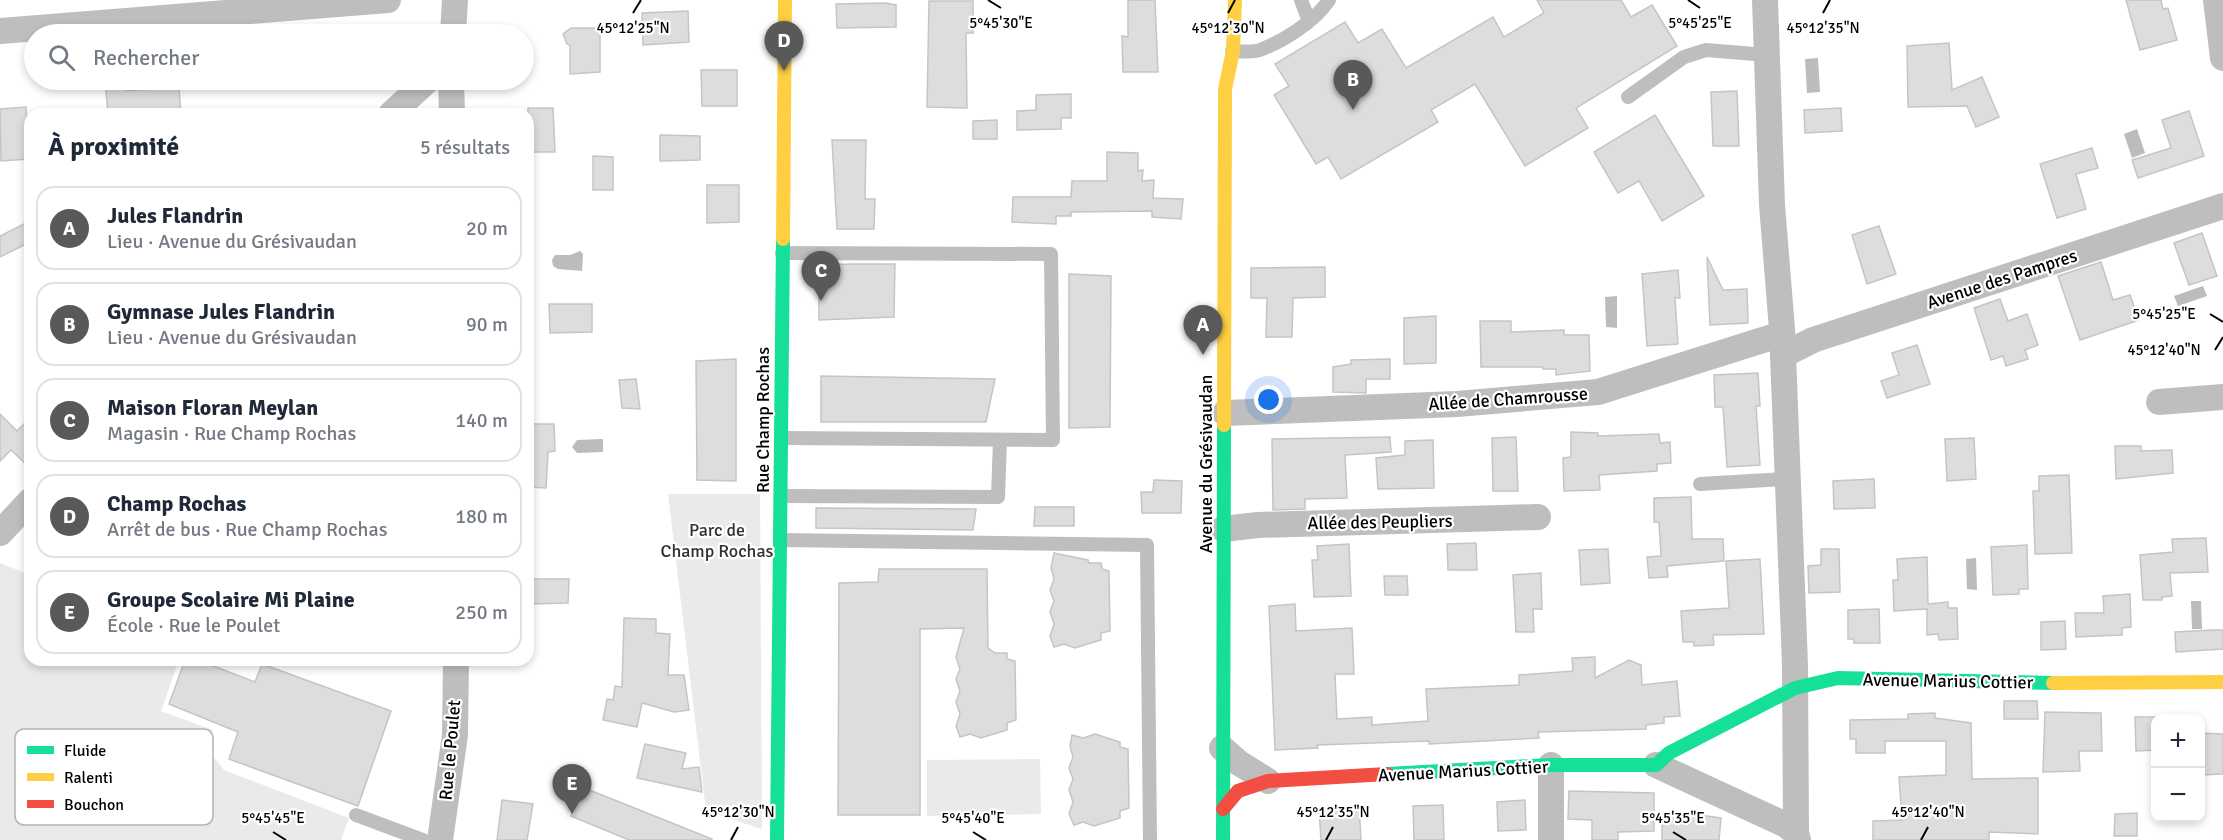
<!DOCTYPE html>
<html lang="fr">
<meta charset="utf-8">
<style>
:root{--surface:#fff;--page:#f6f6f7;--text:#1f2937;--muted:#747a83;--line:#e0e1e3;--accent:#595959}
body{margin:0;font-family:Signika,sans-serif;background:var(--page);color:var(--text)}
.controls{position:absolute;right:18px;bottom:18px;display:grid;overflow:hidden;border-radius:12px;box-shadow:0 3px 9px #0003}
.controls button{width:54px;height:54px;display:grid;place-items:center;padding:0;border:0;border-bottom:2px solid var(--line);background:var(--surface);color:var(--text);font:30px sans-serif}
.you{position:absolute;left:1269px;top:400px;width:21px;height:21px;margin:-15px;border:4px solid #fff;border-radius:50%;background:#1a73e8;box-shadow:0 0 0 9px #1a73e833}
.badge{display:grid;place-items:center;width:39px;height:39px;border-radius:50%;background:var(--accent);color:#fff;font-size:20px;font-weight:700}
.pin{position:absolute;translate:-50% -50px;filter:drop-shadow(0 2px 3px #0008)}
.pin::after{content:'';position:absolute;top:32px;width:21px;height:18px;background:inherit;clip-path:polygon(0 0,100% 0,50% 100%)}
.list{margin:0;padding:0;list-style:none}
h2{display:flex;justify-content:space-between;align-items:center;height:78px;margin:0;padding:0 24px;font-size:26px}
h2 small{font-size:20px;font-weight:400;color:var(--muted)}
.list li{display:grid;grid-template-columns:39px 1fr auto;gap:18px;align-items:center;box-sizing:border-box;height:84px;margin:0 12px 12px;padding:0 12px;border:2px solid var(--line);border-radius:18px}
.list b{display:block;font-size:22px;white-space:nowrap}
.list p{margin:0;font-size:20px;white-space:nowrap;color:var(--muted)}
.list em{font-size:20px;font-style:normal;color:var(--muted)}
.icon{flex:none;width:33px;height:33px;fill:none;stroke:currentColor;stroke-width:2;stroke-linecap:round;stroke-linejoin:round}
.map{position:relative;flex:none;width:2223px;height:840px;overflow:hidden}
.search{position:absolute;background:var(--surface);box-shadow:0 3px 9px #0003;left:24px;top:24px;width:510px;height:66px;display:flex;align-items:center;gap:15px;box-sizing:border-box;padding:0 21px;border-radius:33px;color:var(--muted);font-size:22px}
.panel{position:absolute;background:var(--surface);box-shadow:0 3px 9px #0003;left:24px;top:108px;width:510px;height:558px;border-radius:18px}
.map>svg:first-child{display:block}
.green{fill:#eaeaea}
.water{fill:#bcbcbc}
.building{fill:#ddd;stroke:#c5c5c5;stroke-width:1.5}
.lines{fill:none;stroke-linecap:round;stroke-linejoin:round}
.lane{stroke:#bebebe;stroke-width:14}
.street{stroke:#bebebe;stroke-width:26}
.fast{stroke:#16e098;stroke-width:14}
.slow{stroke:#ffcf43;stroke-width:14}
.jam{stroke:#f24e42;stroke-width:14}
.ticks{fill:none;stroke:#000;stroke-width:2}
.labels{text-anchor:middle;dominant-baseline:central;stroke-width:4.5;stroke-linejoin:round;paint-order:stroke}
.street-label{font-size:18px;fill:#000;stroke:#fff}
.park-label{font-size:18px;fill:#303030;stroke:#fff}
.key{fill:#fff;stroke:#b2b2b2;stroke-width:1.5}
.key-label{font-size:16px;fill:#000}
.ticks-label{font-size:15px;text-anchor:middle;fill:#000;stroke:#fff;stroke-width:4.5;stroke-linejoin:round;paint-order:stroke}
</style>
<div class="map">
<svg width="2223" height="840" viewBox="0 0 2223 840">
<rect width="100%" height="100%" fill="#fff"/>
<g class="green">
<polygon points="668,494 760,494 762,829 706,811"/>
<polygon points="0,563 30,575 30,660 179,660 161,711 213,730 207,749 224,770 349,818 341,840 0,840"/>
<polygon points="1040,759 1041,814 927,816 927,760"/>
</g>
<g class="water">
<polygon points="1818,58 1820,92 1807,93 1805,59"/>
<polygon points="2137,129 2145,153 2132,158 2124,134"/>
<polygon points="580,251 583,254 582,271 558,269 553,266 552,260 555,255 570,255"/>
<polygon points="2203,286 2207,296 2178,306 2174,296"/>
<polygon points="1617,296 1617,328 1606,327 1605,297"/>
<polygon points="603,439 603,452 577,453 572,447 577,440"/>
<polygon points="1976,558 1977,590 1967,589 1966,559"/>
<polygon points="2191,601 2201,601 2202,629 2192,629"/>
</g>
<g class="building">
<polygon points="1128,0 1155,0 1158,72 1123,72 1122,36 1128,37"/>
<polygon points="1537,0 1621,0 1631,17 1652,5 1677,46 1576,108 1588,128 1525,166 1475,84 1431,110 1438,122 1341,179 1328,157 1316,164 1274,95 1289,86 1275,64 1345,22 1358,43 1382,29 1406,68 1493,17 1504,37 1544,13"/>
<polygon points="2126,0 2161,0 2163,9 2168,8 2177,40 2140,50"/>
<polygon points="929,1 973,1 973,33 966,33 967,108 927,107"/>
<polygon points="885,3 896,5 896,27 837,28 836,4"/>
<polygon points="688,11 689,42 643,45 642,13"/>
<polygon points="571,28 600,28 600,72 570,74 570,45 567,44 563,34"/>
<polygon points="1949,43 1952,90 1982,77 1999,117 1976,127 1967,106 1908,107 1907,46"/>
<polygon points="701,70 737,70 737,106 702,106"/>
<polygon points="105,80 125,80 126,91 179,87 181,114 108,114"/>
<polygon points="1737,91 1739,146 1713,146 1711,92"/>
<polygon points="1071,94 1071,118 1061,118 1061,129 1017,130 1017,111 1036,110 1036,95"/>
<polygon points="26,107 29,159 1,161 0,109"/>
<polygon points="528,108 553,108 555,152 528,152"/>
<polygon points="1841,108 1842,131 1805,133 1804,110"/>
<polygon points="2189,111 2204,156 2138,178 2132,160 2171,148 2162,120"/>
<polygon points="1655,115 1704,196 1662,221 1639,181 1618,193 1594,152"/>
<polygon points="997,120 997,139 973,139 973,121"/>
<polygon points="660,135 700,136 700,160 660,161"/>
<polygon points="832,140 866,140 865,199 875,199 874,229 837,229"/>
<polygon points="2092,148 2098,168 2076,174 2086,209 2057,218 2040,164"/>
<polygon points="1107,152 1138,153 1138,171 1143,170 1142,181 1154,180 1153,198 1183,199 1181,219 1152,217 1152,211 1071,212 1071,216 1056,216 1056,224 1012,222 1013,197 1071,197 1072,181 1107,181"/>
<polygon points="593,156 613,157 613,190 593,190"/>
<polygon points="707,185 739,185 739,222 707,223"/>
<polygon points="30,221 30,242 0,257 0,236"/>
<polygon points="1879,226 1896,274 1867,284 1852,235"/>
<polygon points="2202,233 2217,276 2189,285 2174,243"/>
<polygon points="1707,257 1723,290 1747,289 1748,323 1710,325"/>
<polygon points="2101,262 2113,300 2130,295 2139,320 2080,340 2058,276"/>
<polygon points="853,264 895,264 894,317 819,320 819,265"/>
<polygon points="1325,267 1325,297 1293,298 1292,337 1266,337 1267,298 1251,298 1251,268"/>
<polygon points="1678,270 1680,298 1675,298 1678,344 1647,346 1642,274"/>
<polygon points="1069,274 1111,276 1110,427 1069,428"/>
<polygon points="2000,299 2008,321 2027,314 2038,345 2025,350 2028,359 2006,366 2003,356 1991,360 1974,308"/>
<polygon points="549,304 592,304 592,332 550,333"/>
<polygon points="1436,316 1436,363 1404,364 1404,318"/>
<polygon points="1480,321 1511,321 1511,332 1564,330 1564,335 1589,335 1590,371 1556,375 1556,369 1543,369 1543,367 1481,367"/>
<polygon points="1917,345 1930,384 1887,398 1881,381 1899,375 1892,353"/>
<polygon points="736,359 736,481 697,480 696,361"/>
<polygon points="1390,359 1390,379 1366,379 1366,393 1333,392 1333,367 1351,364 1351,360"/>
<polygon points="1758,373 1760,406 1756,406 1760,465 1727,467 1723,407 1715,407 1714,375"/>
<polygon points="821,376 995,379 986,422 821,422"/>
<polygon points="636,379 640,409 622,408 619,380"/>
<polygon points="0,414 17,431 30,418 30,468 11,450 0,461"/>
<polygon points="528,424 554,424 555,451 548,452 546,488 528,487"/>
<polygon points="1571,432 1598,433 1598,436 1659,434 1660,443 1670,442 1671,463 1657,464 1657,471 1599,475 1600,490 1564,491 1563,458 1571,457"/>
<polygon points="1390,437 1391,452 1345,455 1347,498 1305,499 1305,509 1273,510 1272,439"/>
<polygon points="1516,437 1518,491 1493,491 1492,438"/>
<polygon points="1974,438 1976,479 1947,481 1945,439"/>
<polygon points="1433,440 1434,488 1378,489 1376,458 1405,455 1405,441"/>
<polygon points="2115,446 2141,446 2141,451 2172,450 2173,473 2116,479"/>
<polygon points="2069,475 2072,553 2035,554 2033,491 2039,491 2039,476"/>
<polygon points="1874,479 1875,508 1834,509 1833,481"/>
<polygon points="1154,480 1182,481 1181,513 1142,513 1141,492 1153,492"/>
<polygon points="1691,497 1692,539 1723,539 1724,561 1667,566 1668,577 1649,578 1647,557 1661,556 1659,522 1654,522 1654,498"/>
<polygon points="1035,507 1074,507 1074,526 1034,526"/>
<polygon points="816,508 976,509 973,530 816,528"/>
<polygon points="2206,538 2208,572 2170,573 2172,596 2162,597 2162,600 2143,600 2140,555 2173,552 2172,539"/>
<polygon points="1476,543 1477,570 1448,570 1447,544"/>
<polygon points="1349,544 1351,596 1314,597 1312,560 1318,560 1317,546"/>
<polygon points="2027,545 2028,589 2019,589 2019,594 1993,595 1991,547"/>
<polygon points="1608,549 1610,583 1581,585 1579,550"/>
<polygon points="1821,549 1839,549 1840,592 1809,593 1808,566 1821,565"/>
<polygon points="1054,553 1088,560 1089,563 1101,563 1102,569 1109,571 1110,631 1101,633 1101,640 1075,648 1064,644 1054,647 1050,636 1054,624 1050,612 1054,601 1050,590 1054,579 1051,568"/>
<polygon points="1927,557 1928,604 1948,602 1948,608 1957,608 1958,639 1939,640 1938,634 1927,635 1927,609 1894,611 1893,580 1898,580 1897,559"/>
<polygon points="1760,559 1764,634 1713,635 1714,645 1694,646 1694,642 1683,642 1681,611 1729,608 1726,561"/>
<polygon points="879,569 987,569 988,648 995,653 1007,653 1007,659 1015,661 1016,720 1007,723 1007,730 981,738 970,734 960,737 956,726 960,714 956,702 960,691 956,679 960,669 956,657 964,628 920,629 920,815 838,815 839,583 878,582"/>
<polygon points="1541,573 1542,609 1533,609 1534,632 1516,632 1513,575"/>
<polygon points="1384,576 1407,576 1408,595 1385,595"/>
<polygon points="530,579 569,579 568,603 530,604"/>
<polygon points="2130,594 2131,627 2122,628 2122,635 2076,637 2075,613 2104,613 2103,596"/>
<polygon points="1295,604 1296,631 1352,628 1354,674 1335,674 1337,719 1372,717 1372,725 1428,721 1426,689 1519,685 1519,675 1573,671 1572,658 1595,657 1595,678 1629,660 1641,665 1642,685 1677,681 1680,716 1664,717 1664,723 1646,725 1646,729 1538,732 1539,738 1429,744 1429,741 1317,745 1318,748 1275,750 1269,606"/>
<polygon points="1879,609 1880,643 1854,643 1854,639 1848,639 1848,610"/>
<polygon points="624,618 656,619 656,633 670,634 668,675 684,675 689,710 674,712 642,703 637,727 603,720 607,699 613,700 615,686 622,687"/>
<polygon points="2065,621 2066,649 2041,650 2041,622"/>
<polygon points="2212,630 2223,630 2223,649 2176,652 2175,632"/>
<polygon points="185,660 198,660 255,682 262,664 391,711 358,806 229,759 238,732 169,704"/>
<polygon points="2004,701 2037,701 2038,719 2004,719"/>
<polygon points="2045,712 2101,713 2102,751 2079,751 2080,771 2043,772"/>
<polygon points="1935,713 1935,718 1971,723 1972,779 2038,778 2038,834 1989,832 1989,840 1873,840 1873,821 1902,820 1899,777 1946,775 1946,741 1885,741 1885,753 1856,753 1856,739 1850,739 1850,720 1908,719 1908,714"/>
<polygon points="2135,717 2156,717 2156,750 2136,751"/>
<polygon points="2200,733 2223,734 2223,774 2201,775"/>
<polygon points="1095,734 1120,742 1120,747 1128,749 1129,808 1120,811 1120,818 1094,826 1083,822 1074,825 1069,814 1073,802 1069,790 1073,779 1069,768 1073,757 1070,746 1072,735 1083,738"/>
<polygon points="645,744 686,753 682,769 699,767 702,792 637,778"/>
<polygon points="582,787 712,839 712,840 629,840 571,816"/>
<polygon points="1569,791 1654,793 1654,831 1618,832 1618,840 1592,840 1592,820 1568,819"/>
<polygon points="502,800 533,804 527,840 497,840"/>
<polygon points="1525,800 1526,830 1498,831 1497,802"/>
<polygon points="1443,805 1444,840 1414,840 1413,806"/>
<polygon points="1359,806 1361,840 1321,840 1319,809"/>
<polygon points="2137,813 2137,836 2114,836 2115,814"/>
<polygon points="1691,814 1721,818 1719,840 1662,840 1662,815"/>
</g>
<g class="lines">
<g class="lane">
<polyline points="1301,0 1309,21"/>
<path d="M1232 51C1240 51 1252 53 1260 50 1284 41 1315 21 1329 0"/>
<polyline points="1628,97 1684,57 1706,50 1767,55"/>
<polyline points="781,438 1053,440 1051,254 782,253"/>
<polyline points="1700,484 1786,479"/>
<polyline points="781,496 998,497 1000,440"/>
<polyline points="781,540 1147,545 1150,840"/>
<polyline points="356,815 423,840"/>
</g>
<g class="street">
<polyline points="1765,0 1772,205 1782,329 1795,665 1796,833"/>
<polyline points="2216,0 2223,58"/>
<polyline points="0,31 388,0"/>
<polyline points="453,34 455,0"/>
<polyline points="451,80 452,114"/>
<polyline points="391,114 428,80"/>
<polyline points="1783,355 1813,340 2223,206"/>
<polyline points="2159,402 2223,397"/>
<polyline points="1225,413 1457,404 1598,392 1782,334"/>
<polyline points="1223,529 1258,525 1538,517"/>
<polyline points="0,533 30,501"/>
<polyline points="1222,748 1239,763 1268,781"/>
<polyline points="1551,765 1551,840"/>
<polyline points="1656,765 1786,825 1796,833 1798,840"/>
<polyline points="440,840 455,735 456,660"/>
</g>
<g class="fast">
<polyline points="1387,774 1551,765 1656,765 1669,753 1795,688 1838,678 2053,683"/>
<polyline points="777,840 783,239"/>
<polyline points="1223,840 1224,425"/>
</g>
<g class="slow">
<polyline points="783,239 785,0"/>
<polyline points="1224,425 1225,89 1233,51 1235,0"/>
<polyline points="2053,683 2223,682"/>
</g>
<polyline class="jam" points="1223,809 1238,791 1268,781 1387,774"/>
</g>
<path class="ticks" d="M988 0 1001 8M1688 0 1700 8M633 13 641 0M1228 13 1235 0M1823 13 1830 0M2210 314 2223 322M2215 350 2223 337M273 832 286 840M973 832 986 840M1673 832 1686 840M731 840 738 827M1326 840 1333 827M1921 840 1928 827"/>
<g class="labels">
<g class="street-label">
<text transform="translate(2002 279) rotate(-18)">Avenue des Pampres</text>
<text transform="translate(1508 399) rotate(-4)">Allée de Chamrousse</text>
<text transform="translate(763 420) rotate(-90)">Rue Champ Rochas</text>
<text transform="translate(1206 464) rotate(-90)">Avenue du Grésivaudan</text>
<text transform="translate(1380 522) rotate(-1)">Allée des Peupliers</text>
<text transform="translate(1948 681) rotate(1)">Avenue Marius Cottier</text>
<text transform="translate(450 750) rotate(-85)">Rue le Poulet</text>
<text transform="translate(1463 771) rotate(-3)">Avenue Marius Cottier</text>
</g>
<g class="park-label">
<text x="717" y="530">Parc de<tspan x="717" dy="21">Champ Rochas</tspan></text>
</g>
</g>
<rect x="15" y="729" width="198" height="96" rx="9" class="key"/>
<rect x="27" y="746" width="27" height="8" fill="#16e098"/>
<rect x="27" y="773" width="27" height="8" fill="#ffcf43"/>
<rect x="27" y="800" width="27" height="8" fill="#f24e42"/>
<g class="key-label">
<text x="64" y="756">Fluide</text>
<text x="64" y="783">Ralenti</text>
<text x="64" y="810">Bouchon</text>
</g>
<g class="ticks-label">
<text x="1001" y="28">5°45'30"E</text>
<text x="1700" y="28">5°45'25"E</text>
<text x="633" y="33">45°12'25"N</text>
<text x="1228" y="33">45°12'30"N</text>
<text x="1823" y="33">45°12'35"N</text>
<text x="2164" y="319">5°45'25"E</text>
<text x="2164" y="355">45°12'40"N</text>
<text x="738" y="817">45°12'30"N</text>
<text x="1333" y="817">45°12'35"N</text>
<text x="1928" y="817">45°12'40"N</text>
<text x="273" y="823">5°45'45"E</text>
<text x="973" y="823">5°45'40"E</text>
<text x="1673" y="823">5°45'35"E</text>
</g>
</svg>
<div class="controls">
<button>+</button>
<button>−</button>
</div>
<div class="you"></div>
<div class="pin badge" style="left:1203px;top:355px">A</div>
<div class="pin badge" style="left:1353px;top:110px">B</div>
<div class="pin badge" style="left:821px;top:301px">C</div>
<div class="pin badge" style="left:784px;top:71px">D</div>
<div class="pin badge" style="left:572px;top:814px">E</div>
<div class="search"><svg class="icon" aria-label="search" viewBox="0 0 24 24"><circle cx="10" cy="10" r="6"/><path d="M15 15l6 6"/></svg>Rechercher</div>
<section class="panel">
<h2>À proximité<small>5 résultats</small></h2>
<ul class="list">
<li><span class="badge">A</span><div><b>Jules Flandrin</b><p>Lieu · Avenue du Grésivaudan</p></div><em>20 m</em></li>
<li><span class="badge">B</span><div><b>Gymnase Jules Flandrin</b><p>Lieu · Avenue du Grésivaudan</p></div><em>90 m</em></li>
<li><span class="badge">C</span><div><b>Maison Floran Meylan</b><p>Magasin · Rue Champ Rochas</p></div><em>140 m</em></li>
<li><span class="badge">D</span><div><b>Champ Rochas</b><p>Arrêt de bus · Rue Champ Rochas</p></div><em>180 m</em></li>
<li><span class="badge">E</span><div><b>Groupe Scolaire Mi Plaine</b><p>École · Rue le Poulet</p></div><em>250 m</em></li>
</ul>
</section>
</div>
